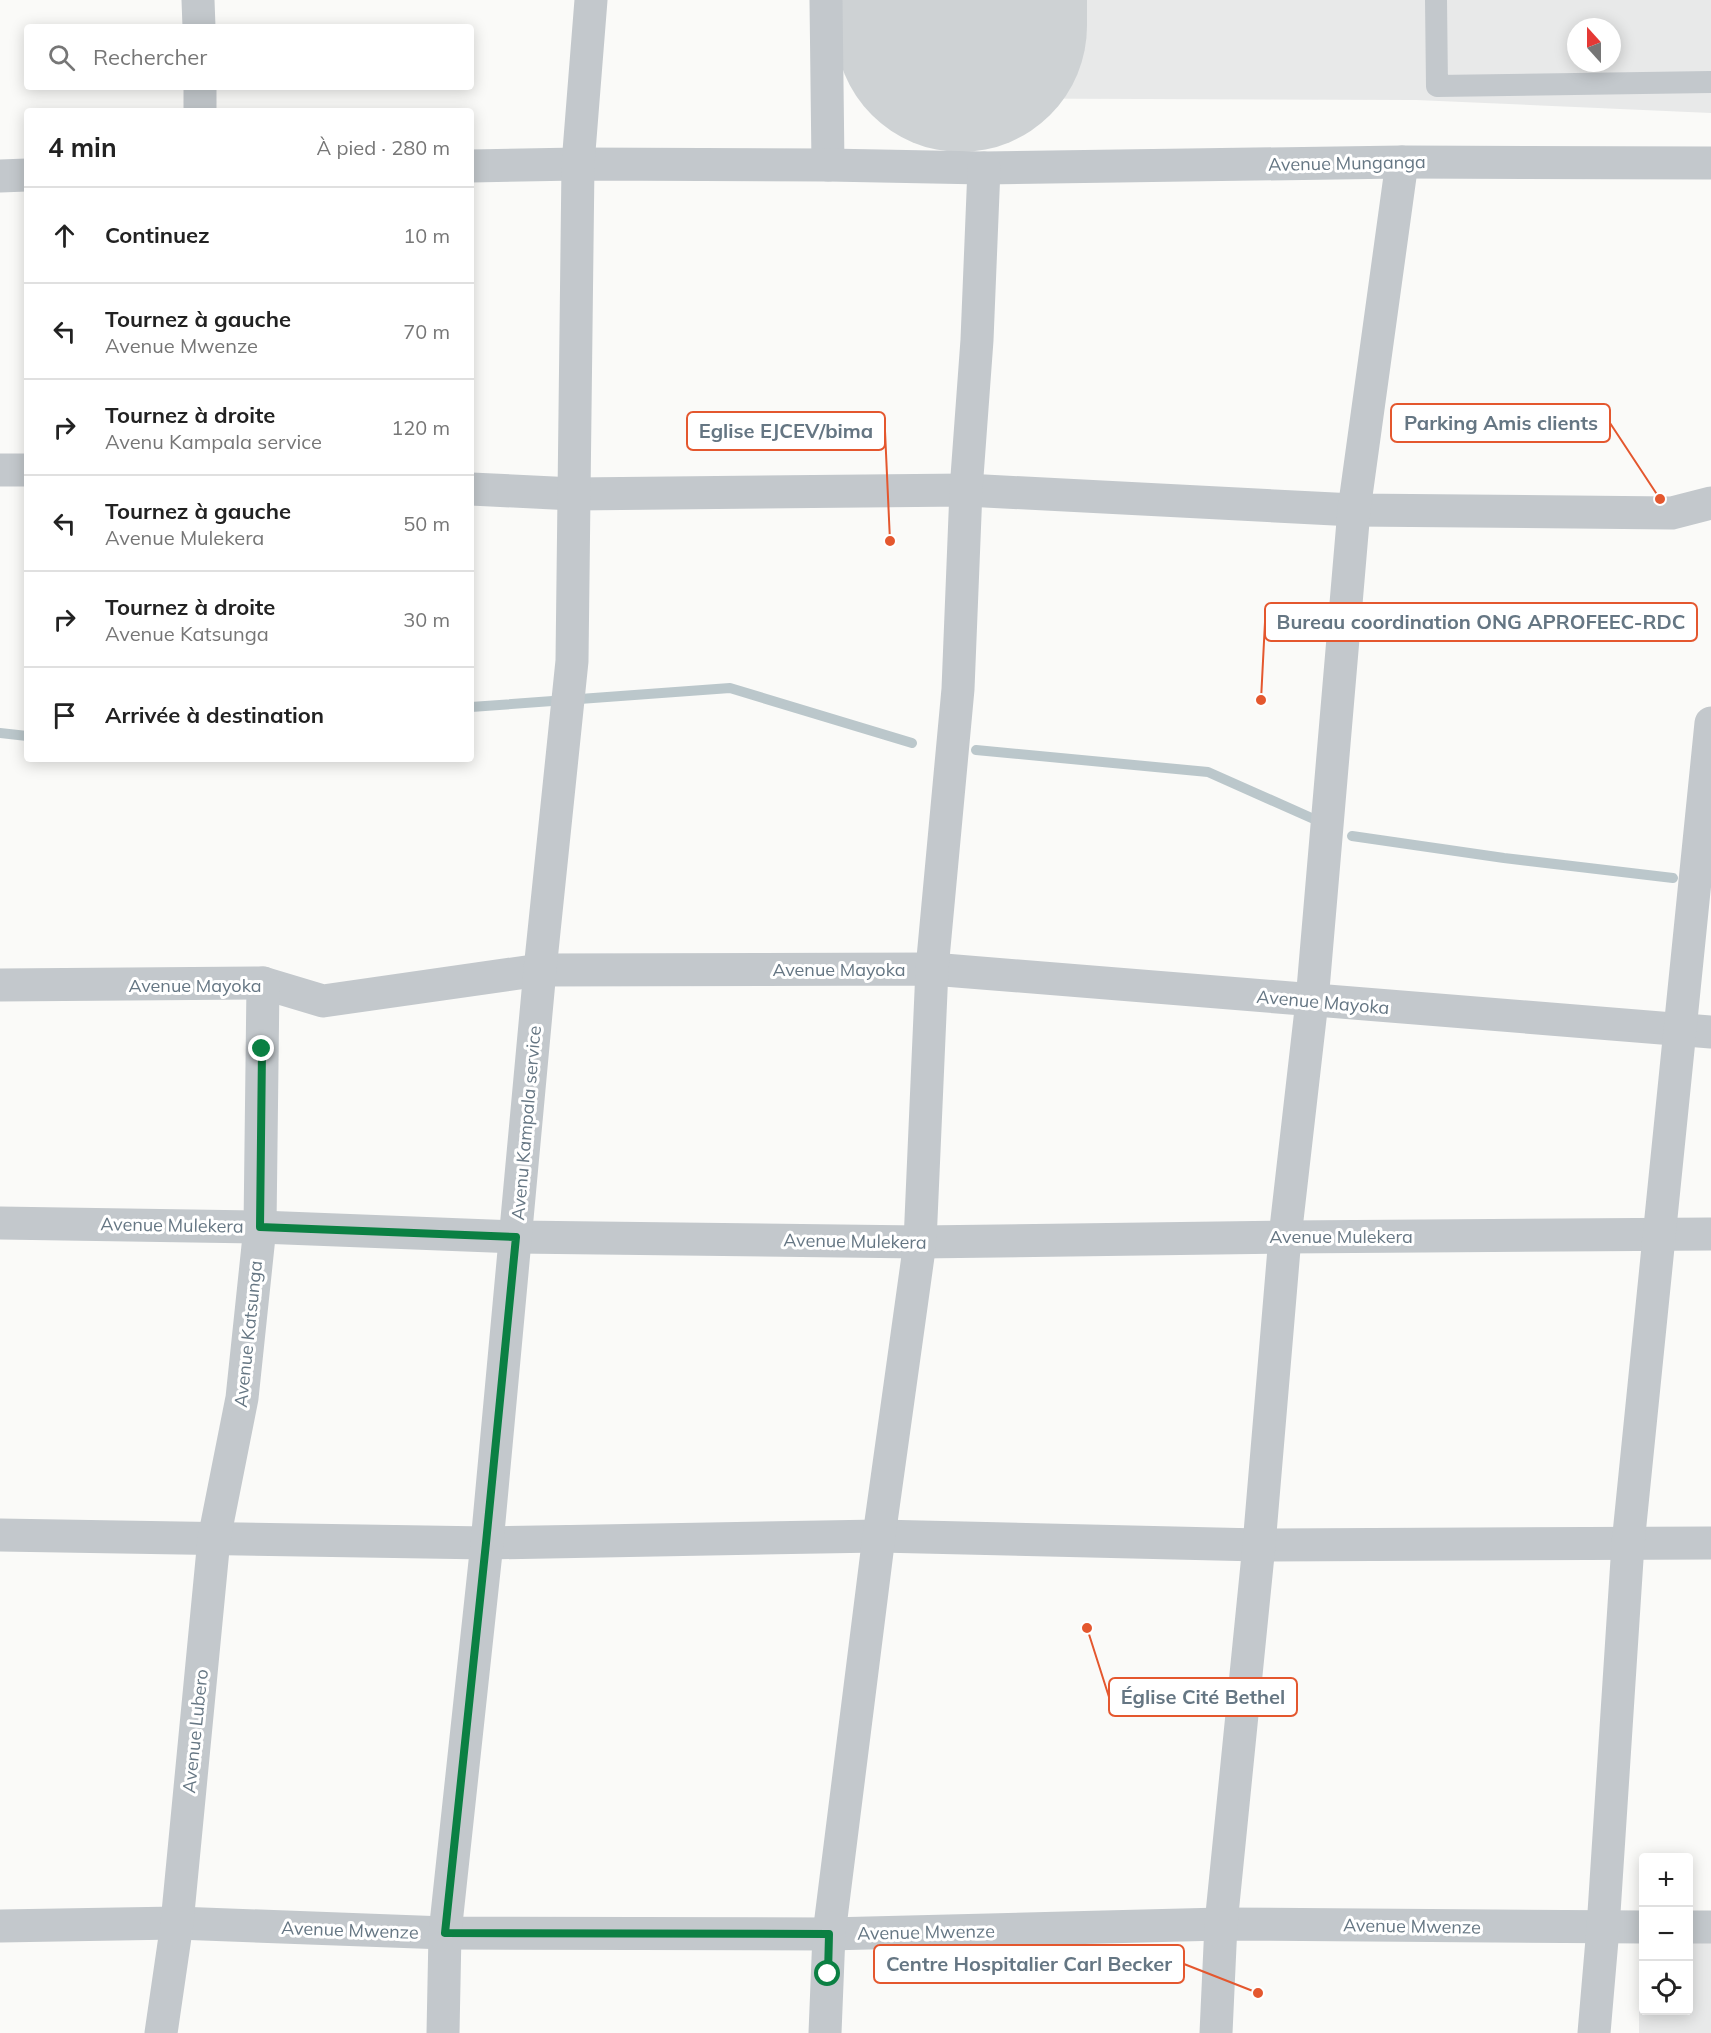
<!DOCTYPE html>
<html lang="fr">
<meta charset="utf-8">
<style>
:root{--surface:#fff;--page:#f6f6f6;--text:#222;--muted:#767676;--line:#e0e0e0}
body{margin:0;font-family:Mulish,sans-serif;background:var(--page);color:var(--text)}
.controls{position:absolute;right:18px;bottom:18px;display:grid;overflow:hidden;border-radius:6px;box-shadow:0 3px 15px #0003}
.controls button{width:54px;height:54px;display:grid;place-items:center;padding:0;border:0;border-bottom:2px solid var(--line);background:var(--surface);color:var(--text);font:30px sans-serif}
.compass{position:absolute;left:1567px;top:18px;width:54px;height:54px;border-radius:50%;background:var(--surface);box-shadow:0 3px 15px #0003;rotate:339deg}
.stop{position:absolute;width:18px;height:18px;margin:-14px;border:4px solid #0b8043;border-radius:50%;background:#fff}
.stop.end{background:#0b8043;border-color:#fff;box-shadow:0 2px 6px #0008}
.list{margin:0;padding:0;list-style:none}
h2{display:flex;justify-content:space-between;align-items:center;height:78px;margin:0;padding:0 24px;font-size:26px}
h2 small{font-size:20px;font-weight:400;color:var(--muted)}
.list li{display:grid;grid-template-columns:39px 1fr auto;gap:18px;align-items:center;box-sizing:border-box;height:96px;padding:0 24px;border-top:2px solid var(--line)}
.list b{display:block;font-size:22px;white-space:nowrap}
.list p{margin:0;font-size:20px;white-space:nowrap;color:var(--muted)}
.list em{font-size:20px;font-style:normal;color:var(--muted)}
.icon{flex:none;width:33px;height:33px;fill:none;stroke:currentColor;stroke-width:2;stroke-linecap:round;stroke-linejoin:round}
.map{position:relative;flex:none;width:1711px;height:2033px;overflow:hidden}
.search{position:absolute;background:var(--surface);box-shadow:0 3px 15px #0003;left:24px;top:24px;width:450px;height:66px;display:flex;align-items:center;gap:15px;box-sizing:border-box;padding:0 21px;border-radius:6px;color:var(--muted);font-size:22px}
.panel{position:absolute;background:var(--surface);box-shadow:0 3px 15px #0003;left:24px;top:108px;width:450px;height:654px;border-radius:6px}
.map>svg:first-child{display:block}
.built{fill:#e8e9e9;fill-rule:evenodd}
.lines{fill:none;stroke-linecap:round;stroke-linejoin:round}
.stream{stroke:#bbc7cb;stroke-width:10}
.runway{stroke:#ced2d4;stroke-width:252}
.service{stroke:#c3c8cc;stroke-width:22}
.minor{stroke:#c3c8cc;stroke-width:33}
.route{stroke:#0b8043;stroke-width:8}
.labels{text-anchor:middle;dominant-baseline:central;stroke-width:6;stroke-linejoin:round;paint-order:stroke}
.street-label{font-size:18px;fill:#657683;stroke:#fff}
.leader{fill:none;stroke:#e4572e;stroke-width:2}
.callout-dot{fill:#e4572e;stroke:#fff;stroke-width:2}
.callout{fill:#fff;stroke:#e4572e;stroke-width:2}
.callout-label{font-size:20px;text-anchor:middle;font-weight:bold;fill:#657683}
</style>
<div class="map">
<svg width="1711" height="2033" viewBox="0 0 1711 2033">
<rect width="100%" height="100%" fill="#fafaf8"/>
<g class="built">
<path d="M867 0H1711V113L1416 100 867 98ZM1576 27H1612V63H1576Z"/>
<polygon points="1639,1938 1643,1938 1644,2010 1688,2010 1689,1938 1711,1938 1711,2033 1639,2033"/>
</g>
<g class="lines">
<g class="stream">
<polyline points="471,707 730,688 912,743"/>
<polyline points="0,733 27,736"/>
<polyline points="976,750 1208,772 1316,820"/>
<polyline points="1352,836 1504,858 1673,878"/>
</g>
<polyline class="runway" points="961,0 961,26"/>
<polyline class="service" points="1436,0 1437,86 1711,82"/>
<g class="minor">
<polyline points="198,0 199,27"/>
<polyline points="826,0 828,165"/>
<polyline points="200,111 200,87"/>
<polyline points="471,166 578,164 828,165 984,168 1402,162 1711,163"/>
<polyline points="0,176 27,175"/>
<polyline points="0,470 27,470"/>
<polyline points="471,489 574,494 966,490 1354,510 1672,513 1711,503"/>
<polyline points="0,985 263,983 323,1001 540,970 932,969 1711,1032"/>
<polyline points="0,1223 260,1227 516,1237 920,1242 1285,1237 1711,1234"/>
<polyline points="0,1535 487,1543 879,1536 1259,1545 1711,1543"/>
<polyline points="0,1926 177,1923 445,1933 829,1934 1221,1924 1644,1927"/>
<polyline points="1688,1927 1711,1927"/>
<polyline points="161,2033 177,1923 214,1539 242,1398 260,1227 263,983"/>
<polyline points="443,2033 445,1933 487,1543 540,970 572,661 578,164 591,0"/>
<polyline points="825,2033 829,1934 879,1536 920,1242 932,969 958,689 966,490 977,340 984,168"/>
<polyline points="1216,2033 1221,1924 1259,1545 1285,1237 1312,1001 1354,510 1402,162"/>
<polyline points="1594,2033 1603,1928 1628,1544 1711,723"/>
</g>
</g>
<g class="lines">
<polyline class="route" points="262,1049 260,1227 516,1237 486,1543 445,1933 829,1934 828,1974"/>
</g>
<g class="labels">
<g class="street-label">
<text transform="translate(1347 163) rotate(-1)">Avenue Munganga</text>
<text x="839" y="969">Avenue Mayoka</text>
<text x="195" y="985">Avenue Mayoka</text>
<text transform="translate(1323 1002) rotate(5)">Avenue Mayoka</text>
<text transform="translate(526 1123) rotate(-85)">Avenu Kampala service</text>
<text transform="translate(172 1225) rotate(1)">Avenue Mulekera</text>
<text x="1341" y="1236">Avenue Mulekera</text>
<text transform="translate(855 1241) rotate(1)">Avenue Mulekera</text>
<text transform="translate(248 1334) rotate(-84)">Avenue Katsunga</text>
<text transform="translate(195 1731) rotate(-84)">Avenue Lubero</text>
<text transform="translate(1412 1926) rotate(1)">Avenue Mwenze</text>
<text transform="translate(350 1930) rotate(2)">Avenue Mwenze</text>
<text transform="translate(926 1932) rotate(-1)">Avenue Mwenze</text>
</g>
</g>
<path class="leader" d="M1660 499L1610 423M890 541L885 431M1261 700L1265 622M1087 1628L1109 1697M1258 1993L1184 1964"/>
<g class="callout-dot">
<circle cx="1660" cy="499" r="6"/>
<circle cx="890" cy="541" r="6"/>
<circle cx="1261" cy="700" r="6"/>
<circle cx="1087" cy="1628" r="6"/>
<circle cx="1258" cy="1993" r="6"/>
</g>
<g class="callout">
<rect x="1391" y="404" width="219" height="38" rx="6"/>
<rect x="687" y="412" width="198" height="38" rx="6"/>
<rect x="1265" y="603" width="432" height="38" rx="6"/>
<rect x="1109" y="1678" width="188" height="38" rx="6"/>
<rect x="874" y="1945" width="310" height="38" rx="6"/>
</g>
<g class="callout-label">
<text x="1501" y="430">Parking Amis clients</text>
<text x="786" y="438">Eglise EJCEV/bima</text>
<text x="1481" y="629">Bureau coordination ONG APROFEEC-RDC</text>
<text x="1203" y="1704">Église Cité Bethel</text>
<text x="1029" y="1971">Centre Hospitalier Carl Becker</text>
</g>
</svg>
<div class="controls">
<button>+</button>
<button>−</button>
<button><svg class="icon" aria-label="locate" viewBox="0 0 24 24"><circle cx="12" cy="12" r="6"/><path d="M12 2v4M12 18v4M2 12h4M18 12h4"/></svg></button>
</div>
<svg class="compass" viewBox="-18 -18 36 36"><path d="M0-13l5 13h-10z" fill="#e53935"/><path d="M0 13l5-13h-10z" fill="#767676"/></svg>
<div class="stop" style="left:828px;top:1974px"></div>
<div class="stop end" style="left:262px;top:1049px"></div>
<div class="search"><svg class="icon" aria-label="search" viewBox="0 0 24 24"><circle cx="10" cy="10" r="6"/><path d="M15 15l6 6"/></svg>Rechercher</div>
<section class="panel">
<h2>4 min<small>À pied · 280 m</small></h2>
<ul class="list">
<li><svg class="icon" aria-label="ahead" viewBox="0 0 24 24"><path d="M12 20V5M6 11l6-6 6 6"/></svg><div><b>Continuez</b></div><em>10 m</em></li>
<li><svg class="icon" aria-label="left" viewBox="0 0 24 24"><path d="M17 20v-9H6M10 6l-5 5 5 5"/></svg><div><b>Tournez à gauche</b><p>Avenue Mwenze</p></div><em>70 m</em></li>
<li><svg class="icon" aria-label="right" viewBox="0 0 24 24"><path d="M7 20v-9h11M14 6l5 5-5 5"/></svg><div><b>Tournez à droite</b><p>Avenu Kampala service</p></div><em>120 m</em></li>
<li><svg class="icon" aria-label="left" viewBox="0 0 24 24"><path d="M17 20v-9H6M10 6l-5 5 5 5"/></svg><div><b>Tournez à gauche</b><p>Avenue Mulekera</p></div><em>50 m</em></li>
<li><svg class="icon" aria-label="right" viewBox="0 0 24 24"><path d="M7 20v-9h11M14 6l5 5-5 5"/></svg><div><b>Tournez à droite</b><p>Avenue Katsunga</p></div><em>30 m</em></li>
<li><svg class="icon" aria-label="arrive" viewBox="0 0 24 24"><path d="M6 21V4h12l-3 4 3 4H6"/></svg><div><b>Arrivée à destination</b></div></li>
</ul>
</section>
</div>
